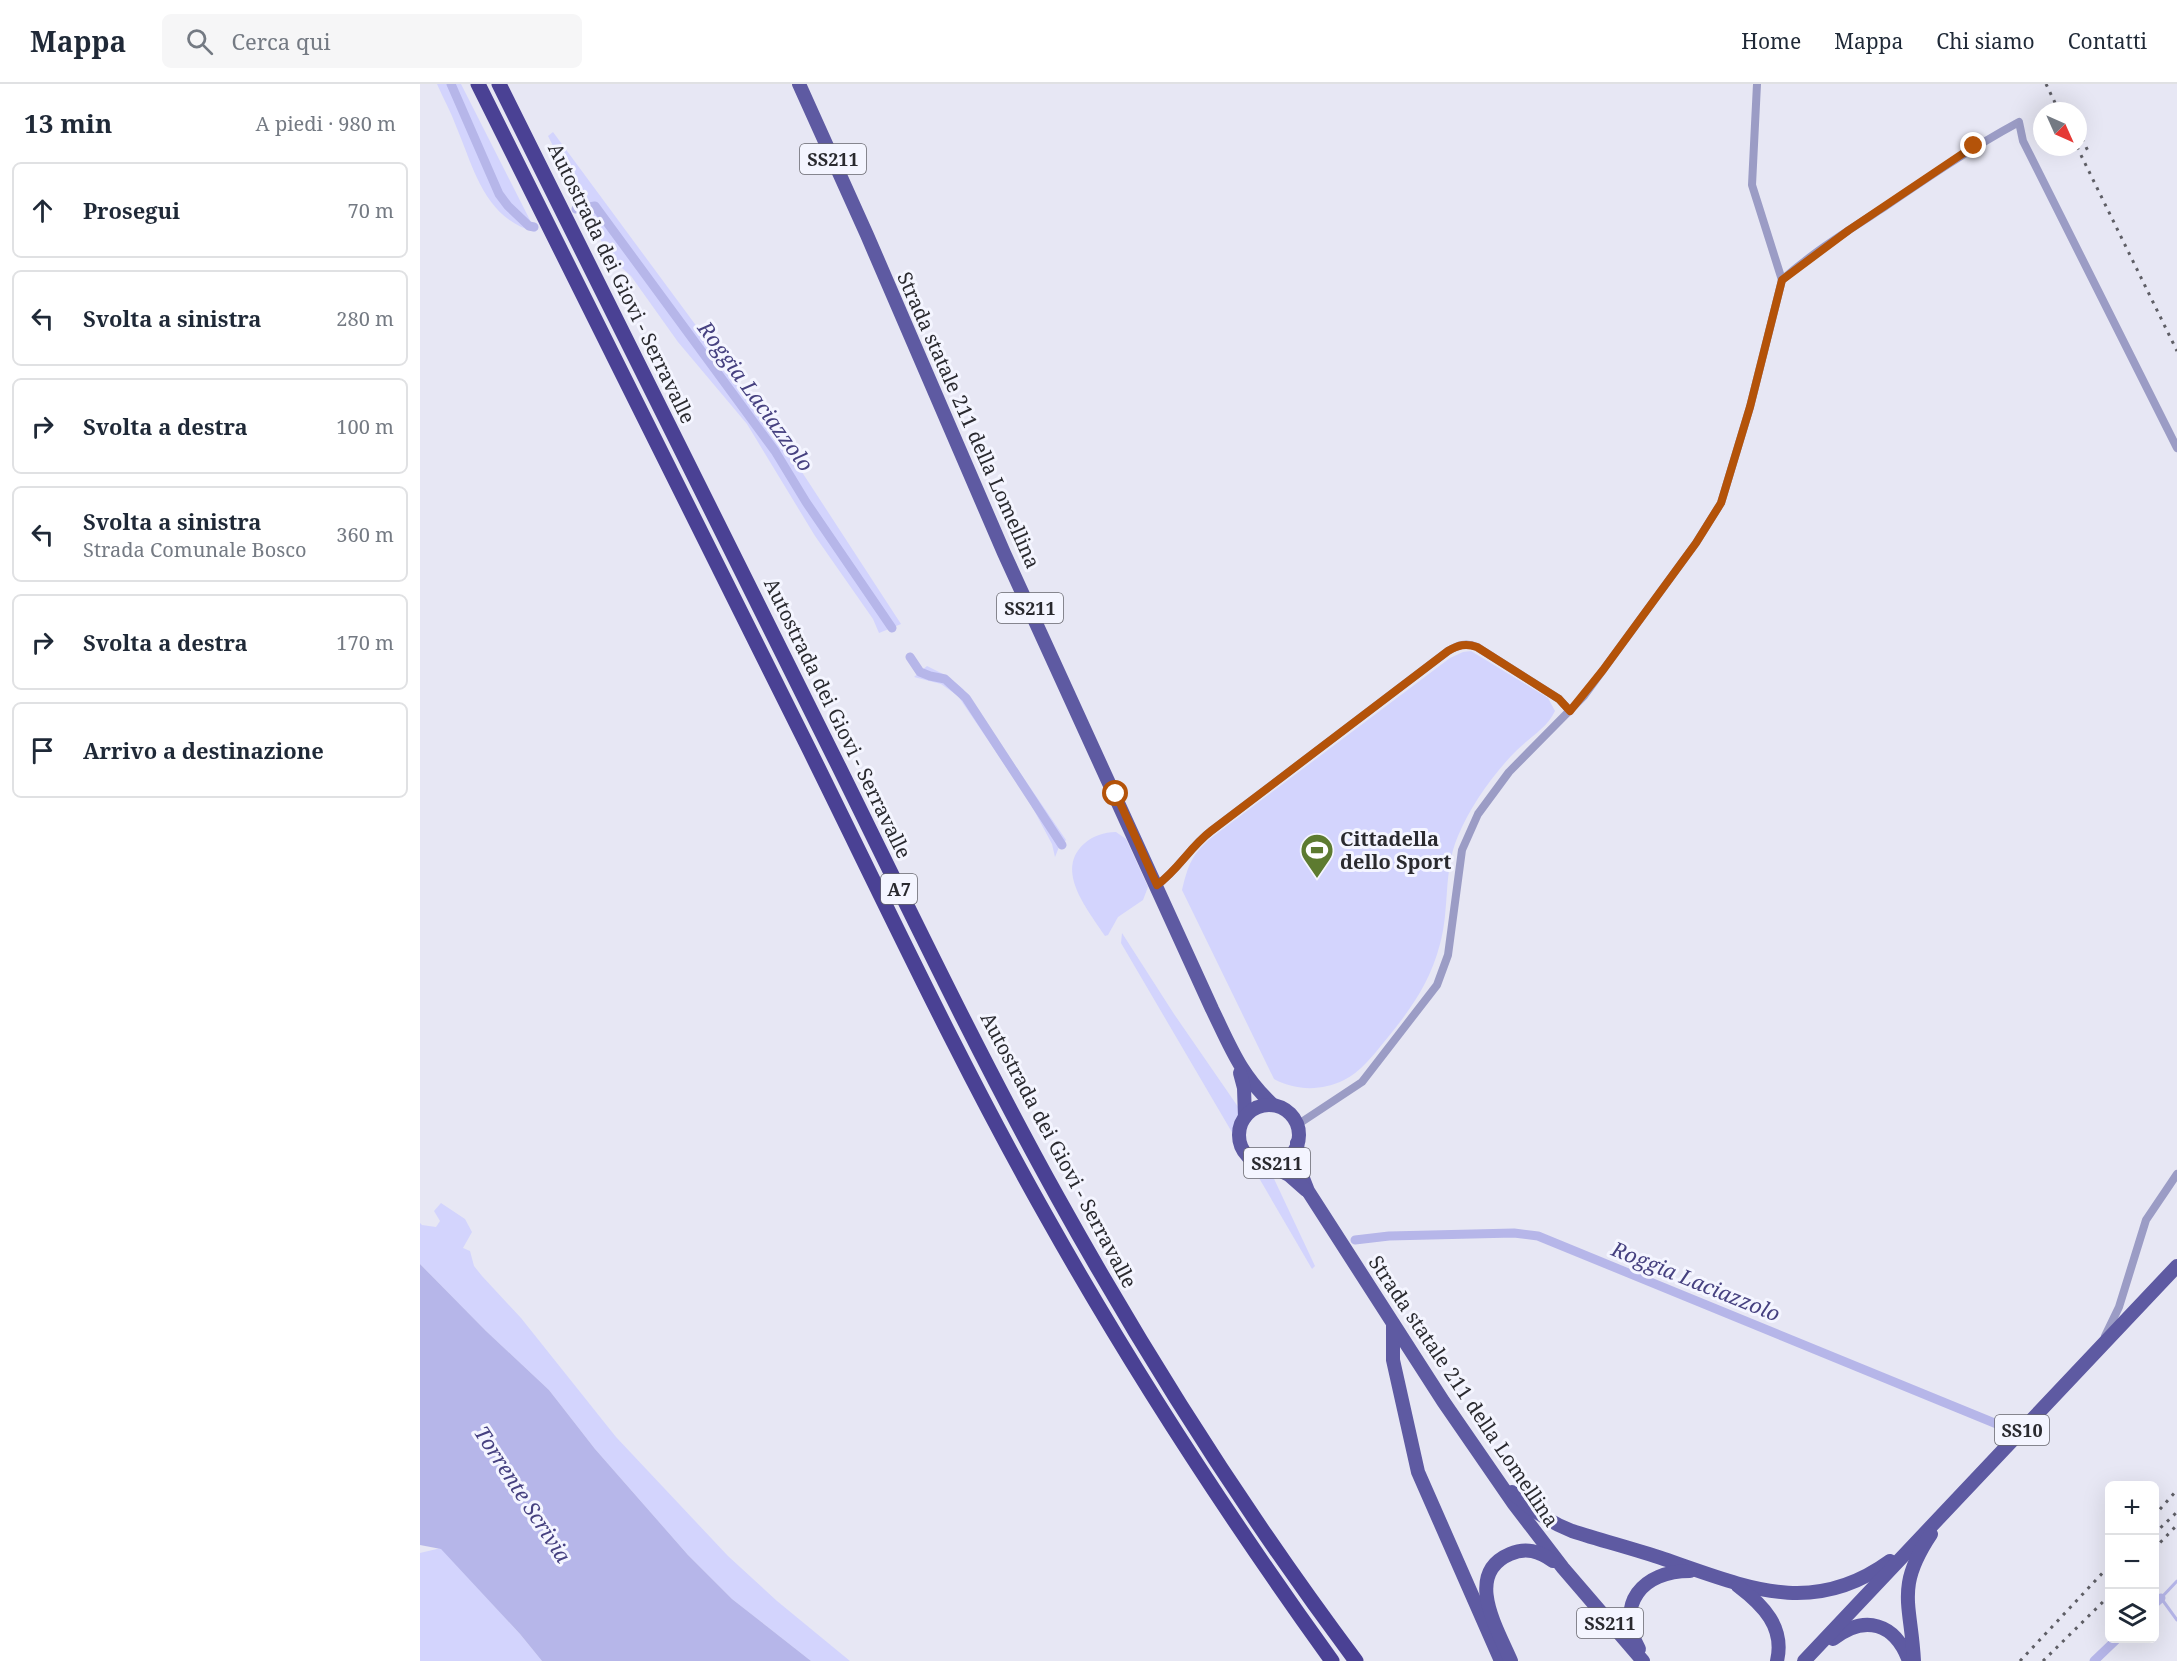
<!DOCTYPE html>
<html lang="it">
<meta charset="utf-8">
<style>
:root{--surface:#fff;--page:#f6f6f7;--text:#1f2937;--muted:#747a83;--line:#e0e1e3}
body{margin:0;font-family:"Noto Serif",serif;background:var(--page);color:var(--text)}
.controls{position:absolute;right:18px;bottom:18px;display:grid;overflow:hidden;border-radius:9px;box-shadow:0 6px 24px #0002}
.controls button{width:54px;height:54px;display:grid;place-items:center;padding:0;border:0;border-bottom:2px solid var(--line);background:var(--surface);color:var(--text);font:30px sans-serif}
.compass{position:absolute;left:1613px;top:18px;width:54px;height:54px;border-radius:50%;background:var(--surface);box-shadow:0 6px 24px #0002;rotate:135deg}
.stop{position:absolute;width:18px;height:18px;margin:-14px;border:4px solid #b45309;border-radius:50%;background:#fff}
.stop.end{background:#b45309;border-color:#fff;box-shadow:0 2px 6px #0008}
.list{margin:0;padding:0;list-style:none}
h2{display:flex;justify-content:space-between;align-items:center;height:78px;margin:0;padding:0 24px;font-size:26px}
h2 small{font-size:20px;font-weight:400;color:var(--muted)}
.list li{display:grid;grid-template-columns:39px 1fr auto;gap:18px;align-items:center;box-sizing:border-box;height:96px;margin:0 12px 12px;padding:0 12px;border:2px solid var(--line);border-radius:9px}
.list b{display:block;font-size:22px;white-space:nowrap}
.list p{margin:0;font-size:20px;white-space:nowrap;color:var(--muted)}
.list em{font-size:20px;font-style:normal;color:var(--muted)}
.icon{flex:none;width:33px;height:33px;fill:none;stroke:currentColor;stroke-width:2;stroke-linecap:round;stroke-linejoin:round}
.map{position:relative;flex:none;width:1757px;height:1577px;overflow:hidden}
header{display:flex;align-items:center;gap:36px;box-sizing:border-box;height:84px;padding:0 30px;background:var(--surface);border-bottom:2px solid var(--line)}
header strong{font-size:28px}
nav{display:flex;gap:33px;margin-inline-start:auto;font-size:21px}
.search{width:420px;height:54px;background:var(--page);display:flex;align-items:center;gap:15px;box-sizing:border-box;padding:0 21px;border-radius:9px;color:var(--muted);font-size:22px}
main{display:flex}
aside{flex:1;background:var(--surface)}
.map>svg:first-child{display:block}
.green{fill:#d3d4fd}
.water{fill:#b6b6e9}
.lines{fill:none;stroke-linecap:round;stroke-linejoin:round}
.stream{stroke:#b6b6e9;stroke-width:3}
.canal{stroke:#b6b6e9;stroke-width:9}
.street{stroke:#9b9cc5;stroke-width:8}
.primary{stroke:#5e5aa2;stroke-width:14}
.highway{stroke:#4a4194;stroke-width:15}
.rail{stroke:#5e5e65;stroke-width:3;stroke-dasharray:3 6;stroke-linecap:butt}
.route{stroke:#b45309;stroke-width:8}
.labels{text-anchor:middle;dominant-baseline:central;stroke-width:6;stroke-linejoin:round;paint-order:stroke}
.shield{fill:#f4f5ff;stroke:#67676d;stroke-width:1.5}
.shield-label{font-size:18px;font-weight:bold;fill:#2a2a2f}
.street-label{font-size:20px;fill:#2a2a2f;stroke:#f4f5ff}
.poi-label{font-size:20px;font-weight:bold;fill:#2a2a2f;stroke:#f4f5ff;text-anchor:start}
.water-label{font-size:21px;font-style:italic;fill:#464180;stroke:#f4f5ff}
</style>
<header>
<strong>Mappa</strong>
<div class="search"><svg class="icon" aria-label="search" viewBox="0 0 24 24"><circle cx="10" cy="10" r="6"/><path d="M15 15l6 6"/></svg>Cerca qui</div>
<nav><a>Home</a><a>Mappa</a><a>Chi siamo</a><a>Contatti</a></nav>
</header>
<main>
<aside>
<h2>13 min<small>A piedi · 980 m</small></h2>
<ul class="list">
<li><svg class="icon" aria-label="ahead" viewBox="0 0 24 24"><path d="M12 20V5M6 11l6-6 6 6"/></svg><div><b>Prosegui</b></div><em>70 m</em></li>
<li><svg class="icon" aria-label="left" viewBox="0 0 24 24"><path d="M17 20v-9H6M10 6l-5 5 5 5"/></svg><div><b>Svolta a sinistra</b></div><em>280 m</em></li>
<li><svg class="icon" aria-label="right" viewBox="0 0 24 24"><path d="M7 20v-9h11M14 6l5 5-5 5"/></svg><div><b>Svolta a destra</b></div><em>100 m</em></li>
<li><svg class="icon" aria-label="left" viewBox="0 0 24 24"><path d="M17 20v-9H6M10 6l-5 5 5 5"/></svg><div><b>Svolta a sinistra</b><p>Strada Comunale Bosco</p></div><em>360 m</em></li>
<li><svg class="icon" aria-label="right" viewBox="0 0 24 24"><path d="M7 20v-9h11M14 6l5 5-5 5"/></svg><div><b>Svolta a destra</b></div><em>170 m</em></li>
<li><svg class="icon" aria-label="arrive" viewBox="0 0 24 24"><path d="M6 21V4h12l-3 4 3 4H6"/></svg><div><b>Arrivo a destinazione</b></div></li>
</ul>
</aside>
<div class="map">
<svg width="1757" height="1577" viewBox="0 0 1757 1577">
<rect width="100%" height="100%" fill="#e7e7f4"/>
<g class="green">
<path d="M17 0H41L116 148C64 135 54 84 36 42 31 28 23 14 17 0Z"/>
<polygon points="133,48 365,362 481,540 459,549 453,535 395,452 327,340 258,258 211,192 202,184 195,184 128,52"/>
<path d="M1051 567 1128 614 1135 627C1127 644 1110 653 1097 666 1073 690 1051 721 1038 752 1023 786 1030 825 1020 860 1010 899 989 928 964 958 953 972 940 988 924 996 902 1007 876 1007 854 995L762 806C768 782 771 771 791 754L1030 574 1043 568Z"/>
<polygon points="507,582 527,592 543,605 646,756 639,763 635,773 632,760 608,715 538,612 521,600 494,593"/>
<path d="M696 748 706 755 728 803 723 816 698 833 688 851 685 852C669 827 633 786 665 759 673 752 684 748 696 748Z"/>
<polygon points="702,849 754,930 823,1030 815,1049 813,1050 701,859"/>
<polygon points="834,1081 849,1084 895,1182 892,1185 832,1082"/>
<polygon points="21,1119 45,1135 52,1148 43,1164 50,1167 54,1182 62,1192 101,1234 196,1353 308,1472 357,1517 430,1577 391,1577 312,1515 268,1471 175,1365 129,1306 66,1247 0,1180 0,1139 2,1141 16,1143 20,1137 14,1127"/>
<polygon points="21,1464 100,1550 122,1577 0,1577 0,1469"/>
</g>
<polygon class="water" points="0,1180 66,1247 129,1306 175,1365 268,1471 312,1515 391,1577 122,1577 100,1550 21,1465 0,1461"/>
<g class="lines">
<polyline class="stream" points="1757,1497 1741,1514 1757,1536"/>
<g class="canal">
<polyline points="31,0 79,110 88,122 109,142 114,143"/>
<polyline points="156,125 175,122 355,367 386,418 472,544"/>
<polyline points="490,573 500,588 510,592 525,595 546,614 642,761"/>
<polyline points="935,1156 969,1152 1094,1149 1118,1152 1589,1345"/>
<polyline points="1734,1520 1741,1514"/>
<polyline points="1674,1577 1698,1554"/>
</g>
<g class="street">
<path d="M1362 196C1393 168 1429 146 1463 124 1507 94 1551 64 1599 38L1603 57 1757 364"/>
<path d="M737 801C758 786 770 763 791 747L1028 567C1038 561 1046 558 1057 563L1139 615 1150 627"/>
<polyline points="877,1041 942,998 1017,901 1028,871 1042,766 1058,730 1089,688 1164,612 1276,459 1301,419 1330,323 1362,196 1332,101 1337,0"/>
<polyline points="1685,1252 1699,1223 1726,1136 1757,1090"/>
</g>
<g class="primary">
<path d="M379 0 447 151 584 469 792 925C811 964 820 990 853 1021"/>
<polyline points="820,989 824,1004 825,1033"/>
<circle cx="849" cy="1051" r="30"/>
<polyline points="877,1059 879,1084 888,1107 1023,1317 1094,1420 1143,1484 1223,1577"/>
<polyline points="847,1080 869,1091 886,1106"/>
<polyline points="973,1240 973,1276 998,1388 1081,1577"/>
<path d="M1092 1408C1110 1425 1129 1438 1152 1447 1183 1457 1214 1465 1244 1475 1326 1503 1392 1534 1470 1477"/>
<path d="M1318 1502C1343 1521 1365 1543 1357 1577"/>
<path d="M1413 1555C1445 1530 1475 1539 1489 1577"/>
<path d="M1219 1565C1195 1520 1222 1487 1270 1487"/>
<path d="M1091 1577C1078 1546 1043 1490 1090 1470 1106 1463 1119 1467 1133 1477"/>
<polyline points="1384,1577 1757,1182"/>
<path d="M1494 1577C1491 1519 1475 1504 1511 1450"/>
</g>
<g class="highway">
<path d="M58 0C168 221 278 442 388 663 466 821 542 984 629 1137 715 1290 810 1435 912 1577"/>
<path d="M79 0C192 226 304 453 417 679 489 825 559 972 638 1114 727 1274 826 1430 936 1577"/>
</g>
<g class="rail">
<polyline points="1626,0 1639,27"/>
<polyline points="1658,47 1670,71"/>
<polyline points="1657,63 1757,267"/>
<polyline points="1734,1432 1757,1406"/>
<polyline points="1734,1450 1757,1428"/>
<polyline points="1734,1465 1757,1441"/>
<polyline points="1600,1577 1690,1481"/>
<polyline points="1623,1577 1690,1511"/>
</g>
</g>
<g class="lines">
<path class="route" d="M696 710 737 801C758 786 770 763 791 747L1028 567C1038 561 1046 559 1057 563L1139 615 1150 627 1183 586 1276 459 1301 419 1330 323 1362 196 1429 146 1554 62"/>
</g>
<defs>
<symbol id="stadium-pin" viewBox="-11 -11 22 30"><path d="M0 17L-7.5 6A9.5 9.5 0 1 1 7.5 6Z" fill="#5d7b30" stroke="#f4f5ff"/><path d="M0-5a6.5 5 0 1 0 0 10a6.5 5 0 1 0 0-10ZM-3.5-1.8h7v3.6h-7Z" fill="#fff"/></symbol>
</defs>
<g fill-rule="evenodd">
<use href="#stadium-pin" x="878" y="747" width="38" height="52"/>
</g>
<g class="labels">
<g class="shield">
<rect x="380" y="60" width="66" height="30" rx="4.5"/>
<rect x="577" y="509" width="66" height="30" rx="4.5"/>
<rect x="461" y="790" width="36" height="30" rx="4.5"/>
<rect x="824" y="1064" width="66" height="30" rx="4.5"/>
<rect x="1575" y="1331" width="54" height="30" rx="4.5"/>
<rect x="1157" y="1524" width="66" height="30" rx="4.5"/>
</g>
<g class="shield-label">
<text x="413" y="75">SS211</text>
<text x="610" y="524">SS211</text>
<text x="479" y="805">A7</text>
<text x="857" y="1079">SS211</text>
<text x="1602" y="1346">SS10</text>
<text x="1190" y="1539">SS211</text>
</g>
<g class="street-label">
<text transform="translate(202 199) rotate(64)">Autostrada dei Giovi - Serravalle</text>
<text transform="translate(549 336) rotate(66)">Strada statale 211 della Lomellina</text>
<text transform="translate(418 634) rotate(64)">Autostrada dei Giovi - Serravalle</text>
<text transform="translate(639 1066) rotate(62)">Autostrada dei Giovi - Serravalle</text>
<text transform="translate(1044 1307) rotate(56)">Strada statale 211 della Lomellina</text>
</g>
<g class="poi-label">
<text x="920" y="754">Cittadella<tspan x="920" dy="23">dello Sport</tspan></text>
</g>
<g class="water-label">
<text transform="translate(336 312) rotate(54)">Roggia Laciazzolo</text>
<text transform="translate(1276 1197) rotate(22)">Roggia Laciazzolo</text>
<text transform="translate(103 1410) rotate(57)">Torrente Scrivia</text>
</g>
</g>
</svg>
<div class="controls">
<button>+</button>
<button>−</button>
<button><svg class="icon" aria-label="layers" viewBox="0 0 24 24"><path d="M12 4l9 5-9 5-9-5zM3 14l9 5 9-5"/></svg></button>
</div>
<svg class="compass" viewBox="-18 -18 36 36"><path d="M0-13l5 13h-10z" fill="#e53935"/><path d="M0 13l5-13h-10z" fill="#747a83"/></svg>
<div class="stop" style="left:696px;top:710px"></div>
<div class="stop end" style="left:1554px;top:62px"></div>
</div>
</main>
